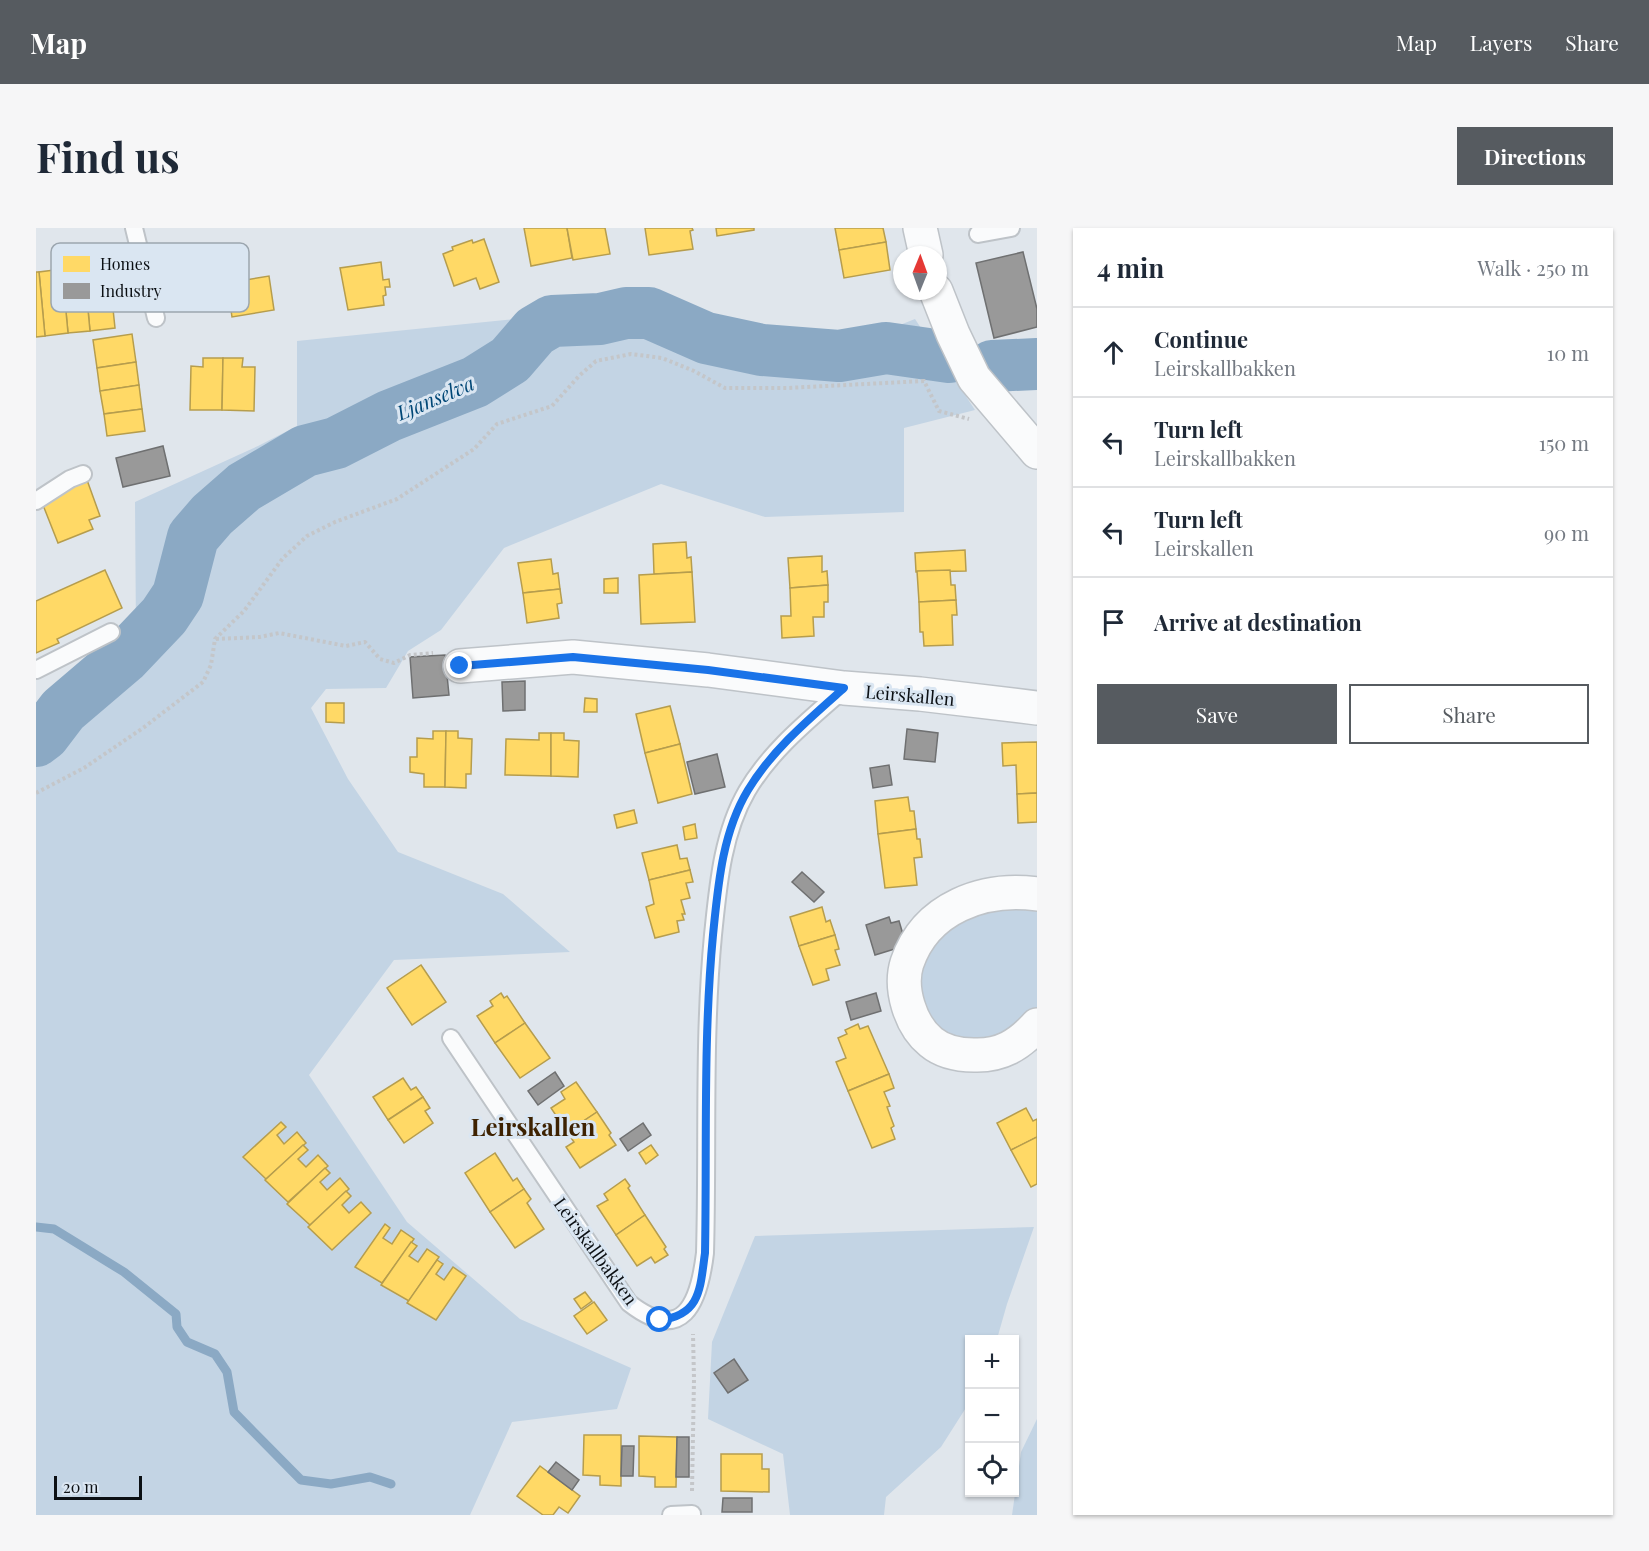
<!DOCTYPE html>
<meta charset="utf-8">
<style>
:root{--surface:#fff;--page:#f6f6f7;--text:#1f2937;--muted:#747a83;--line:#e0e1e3;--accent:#565b60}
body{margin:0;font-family:"Playfair Display",serif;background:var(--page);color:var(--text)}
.controls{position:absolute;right:18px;bottom:18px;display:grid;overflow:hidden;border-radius:0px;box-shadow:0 2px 4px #0004}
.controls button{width:54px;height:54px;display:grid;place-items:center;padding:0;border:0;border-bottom:2px solid var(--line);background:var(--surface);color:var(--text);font:30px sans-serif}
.compass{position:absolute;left:857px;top:18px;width:54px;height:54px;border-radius:50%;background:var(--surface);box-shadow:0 2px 4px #0004;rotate:1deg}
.scale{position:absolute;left:18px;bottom:15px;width:88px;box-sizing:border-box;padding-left:6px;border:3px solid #0c1014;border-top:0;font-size:16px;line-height:21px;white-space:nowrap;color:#0c1014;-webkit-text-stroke:4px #dae6f2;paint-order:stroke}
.stop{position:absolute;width:18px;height:18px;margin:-14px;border:4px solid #1a73e8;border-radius:50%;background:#fff}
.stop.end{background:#1a73e8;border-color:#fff;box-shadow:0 2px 6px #0008}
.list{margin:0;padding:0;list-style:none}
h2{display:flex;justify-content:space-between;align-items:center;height:78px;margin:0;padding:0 24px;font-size:26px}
h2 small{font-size:20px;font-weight:400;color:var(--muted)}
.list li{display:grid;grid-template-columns:39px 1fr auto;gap:18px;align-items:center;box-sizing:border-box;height:90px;padding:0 24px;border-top:2px solid var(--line)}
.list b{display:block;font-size:22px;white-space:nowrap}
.list p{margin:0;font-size:20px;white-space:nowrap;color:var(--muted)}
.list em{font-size:20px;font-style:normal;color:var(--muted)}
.actions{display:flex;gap:12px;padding:18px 24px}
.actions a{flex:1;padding:14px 0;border:2px solid var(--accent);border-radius:0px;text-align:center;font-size:21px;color:var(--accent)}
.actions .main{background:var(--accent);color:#fff}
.icon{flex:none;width:33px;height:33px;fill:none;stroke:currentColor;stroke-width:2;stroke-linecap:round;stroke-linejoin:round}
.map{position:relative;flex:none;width:1001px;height:1287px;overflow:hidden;border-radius:0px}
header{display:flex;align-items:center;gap:36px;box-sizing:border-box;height:84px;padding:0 30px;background:var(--accent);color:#fff}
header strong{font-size:28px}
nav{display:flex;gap:33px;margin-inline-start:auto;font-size:21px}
.intro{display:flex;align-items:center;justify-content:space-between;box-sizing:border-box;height:144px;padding:0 36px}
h1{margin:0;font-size:42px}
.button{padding:15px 27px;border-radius:0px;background:var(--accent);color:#fff;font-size:21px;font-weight:700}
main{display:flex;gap:36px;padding:0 36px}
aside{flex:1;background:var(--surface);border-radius:0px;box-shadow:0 2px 4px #0004}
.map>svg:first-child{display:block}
.green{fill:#c3d4e4}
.homes{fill:#ffd966;stroke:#b69d4d;stroke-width:1.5}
.industry{fill:#999;stroke:#6f7071;stroke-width:1.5}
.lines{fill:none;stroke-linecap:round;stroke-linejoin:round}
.stream{stroke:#8ba9c4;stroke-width:9}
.river{stroke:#8ba9c4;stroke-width:52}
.service-casing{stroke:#bec3c8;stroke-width:20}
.minor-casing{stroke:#bec3c8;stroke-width:36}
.path{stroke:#c4c6c9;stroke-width:4;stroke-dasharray:3 3;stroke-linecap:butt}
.service{stroke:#fafbfc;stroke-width:16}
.minor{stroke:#fafbfc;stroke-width:33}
.route{stroke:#1a73e8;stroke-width:8}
.labels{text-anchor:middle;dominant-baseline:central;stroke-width:6;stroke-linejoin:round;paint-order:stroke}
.street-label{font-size:18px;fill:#0c1014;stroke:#dae6f2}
.water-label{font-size:20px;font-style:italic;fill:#004776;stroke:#dae6f2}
.district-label{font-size:24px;font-weight:bold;fill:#3d2202;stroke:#dae6f2}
.key{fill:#dae6f2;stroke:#9ca6af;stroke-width:1.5}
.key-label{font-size:16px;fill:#0c1014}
</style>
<header>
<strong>Map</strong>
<nav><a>Map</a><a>Layers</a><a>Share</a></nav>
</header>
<div class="intro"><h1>Find us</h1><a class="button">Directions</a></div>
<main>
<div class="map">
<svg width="1001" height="1287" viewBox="0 0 1001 1287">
<rect width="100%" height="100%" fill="#e0e6ec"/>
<g class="green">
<polygon points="600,64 793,125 879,91 939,182 868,200 868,284 729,289 625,256 468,320 405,402 372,423 350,460 290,461 275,480 312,551 362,624 467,666 534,724 358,732 273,847 371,994 484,1091 595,1140 581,1181 476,1194 434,1287 0,1287 0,475 100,406 99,274 222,218 261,198 261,113 499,89"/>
<polygon points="1001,679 1001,781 963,813 915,811 884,781 880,737 898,711 944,681"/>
<polygon points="998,999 971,1076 961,1111 933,1112 933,1175 905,1219 850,1269 848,1287 754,1287 747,1226 672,1191 676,1114 719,1008"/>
<polygon points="1001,1191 1001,1287 976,1287 985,1224"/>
</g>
<g class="homes">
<polygon points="488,0 531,0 536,30 495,38"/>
<polygon points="531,0 569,0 574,26 537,32"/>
<polygon points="609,0 656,0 657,2 654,3 657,21 613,27"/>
<polygon points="680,0 718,0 718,2 681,8"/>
<polygon points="799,0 847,0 850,14 803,22"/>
<polygon points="448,11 463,54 444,61 440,50 418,58 407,26 417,22 416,19 436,12 437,15"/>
<polygon points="850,14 854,42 808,50 803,22"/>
<polygon points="345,34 347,52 353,51 354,59 349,59 350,67 347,68 348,77 312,82 304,40"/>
<polygon points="74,36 77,64 82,63 84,80 77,81 79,100 54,103 48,39"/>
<polygon points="48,39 54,103 32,105 26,41"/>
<polygon points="26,41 32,105 9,108 3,44"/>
<polygon points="0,44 3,44 9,108 0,109"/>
<polygon points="233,48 238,82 196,89 191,55"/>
<polygon points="96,106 100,134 61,140 57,112"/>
<polygon points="167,130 187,130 186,182 154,182 155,138 167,139"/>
<polygon points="187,130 207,130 206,139 219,139 218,183 186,182"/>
<polygon points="100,134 103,157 64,163 61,140"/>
<polygon points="103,157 106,181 68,186 64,163"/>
<polygon points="106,181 109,203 71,208 68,186"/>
<polygon points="51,252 64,288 53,292 57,301 22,315 5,272"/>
<polygon points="650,314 651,330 655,329 656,344 618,346 617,316"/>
<polygon points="929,322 930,343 880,344 879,325"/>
<polygon points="786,328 786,344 791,343 792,357 754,360 752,330"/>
<polygon points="515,331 517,346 522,345 524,361 487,365 482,335"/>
<polygon points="69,342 86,380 21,411 23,415 0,425 0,373"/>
<polygon points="914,342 915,357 919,357 920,372 883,374 881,343"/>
<polygon points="656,344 659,394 605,396 603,347"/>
<polygon points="582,350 582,365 568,365 568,351"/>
<polygon points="792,357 792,374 788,374 788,389 777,389 778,408 746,410 745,388 755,388 754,360"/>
<polygon points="524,361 526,375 521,376 523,390 491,395 487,365"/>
<polygon points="920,372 921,387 916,387 917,417 888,418 887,404 884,404 883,374"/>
<polygon points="549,470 561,471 561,484 548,484"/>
<polygon points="290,475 308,475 308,495 290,494"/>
<polygon points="634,478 644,516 609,525 600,486"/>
<polygon points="397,503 410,503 409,559 388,559 388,546 374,544 374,529 381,529 381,510 397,511"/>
<polygon points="410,503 422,503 422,510 436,511 435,546 430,546 430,560 409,559"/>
<polygon points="503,505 515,505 515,548 469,547 470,511 503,512"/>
<polygon points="515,505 528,505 528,512 543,513 542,549 515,548"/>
<polygon points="1001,514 1001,565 981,566 980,537 967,538 966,515"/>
<polygon points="644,516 656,566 622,575 609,525"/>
<polygon points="1001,565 1001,594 982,595 981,566"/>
<polygon points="872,569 874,583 878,583 880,601 842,606 839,573"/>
<polygon points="598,582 601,595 581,600 578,587"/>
<polygon points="659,596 661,610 649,612 647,599"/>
<polygon points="880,601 881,611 884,611 886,629 878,630 881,657 849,660 842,606"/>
<polygon points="641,617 644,631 651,630 654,642 613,652 606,625"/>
<polygon points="654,642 657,654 650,655 654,670 645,672 649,686 646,686 648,692 641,693 643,704 619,710 610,679 618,676 613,652"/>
<polygon points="786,679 790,694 794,692 799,707 763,718 754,689"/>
<polygon points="799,707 803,721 799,722 804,737 790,741 793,752 777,757 763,718"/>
<polygon points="385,737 410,774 376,797 351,760"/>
<polygon points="465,765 468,770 471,768 489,795 459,815 441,788 457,778 454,773"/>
<polygon points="489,795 514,830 484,850 459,815"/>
<polygon points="822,796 824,801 832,798 853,846 812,863 800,834 810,830 802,810 811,806 809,802"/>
<polygon points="853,846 858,860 848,864 854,878 851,879 858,898 855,900 859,911 836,920 812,863"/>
<polygon points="367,850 375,862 380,859 387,869 352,892 337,869"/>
<polygon points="540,854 561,884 531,904 515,880 529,871 525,864"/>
<polygon points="387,869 394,880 389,883 397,895 368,915 352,892"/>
<polygon points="990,880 997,893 1001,891 1001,909 975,922 961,895"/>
<polygon points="561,884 575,905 573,907 580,917 544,940 530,919 538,914 531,904"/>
<polygon points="245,894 250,899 241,907 248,916 261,904 270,915 230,951 207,929"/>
<polygon points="1001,909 1001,956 995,959 975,922"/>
<polygon points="267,917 272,922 262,931 270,939 282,927 292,938 252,974 229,952"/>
<polygon points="615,917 622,927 610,936 603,925"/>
<polygon points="459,925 477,953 481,950 488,961 454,984 429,945"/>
<polygon points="289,940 294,945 284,954 291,962 304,950 313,961 274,997 251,976"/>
<polygon points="589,951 594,958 592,960 609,987 580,1007 561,978 572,972 568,966"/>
<polygon points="488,961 495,971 491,975 508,1001 479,1020 454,984"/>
<polygon points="310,963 315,968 306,977 313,985 325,974 335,985 296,1022 272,999"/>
<polygon points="609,987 630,1019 628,1021 632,1027 619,1035 615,1029 601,1038 580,1007"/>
<polygon points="349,996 354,1000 347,1010 356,1016 365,1002 378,1011 346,1055 319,1039"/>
<polygon points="375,1014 381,1018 373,1028 382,1034 391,1021 403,1029 373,1073 345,1057"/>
<polygon points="401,1032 407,1036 400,1046 408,1052 417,1039 430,1048 400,1092 371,1075"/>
<polygon points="549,1064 556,1073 545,1081 538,1071"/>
<polygon points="558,1074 571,1092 551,1106 538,1088"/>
<polygon points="548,1207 585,1207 585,1258 564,1257 564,1248 547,1247"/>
<polygon points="603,1208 641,1209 640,1259 619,1259 619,1249 603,1248"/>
<polygon points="685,1226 726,1226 726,1241 733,1241 733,1264 685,1263"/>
<polygon points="504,1238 544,1268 532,1285 523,1279 517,1287 507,1287 481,1268"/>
</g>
<g class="industry">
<polygon points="987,24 1001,81 1001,99 958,110 940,35"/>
<polygon points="127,218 134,248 87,259 80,230"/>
<polygon points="409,427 413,467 377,470 374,429"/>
<polygon points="489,453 489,482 467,483 466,454"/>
<polygon points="871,501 902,505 899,534 868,531"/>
<polygon points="681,526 689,559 659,566 651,534"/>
<polygon points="853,537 856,557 837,560 834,540"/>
<polygon points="766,644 788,664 778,674 756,654"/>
<polygon points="853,689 855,695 863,693 869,713 861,715 862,720 839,727 830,697"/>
<polygon points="840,765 845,783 815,792 810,774"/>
<polygon points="519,844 528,858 502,877 492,863"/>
<polygon points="607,895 615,907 592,923 584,911"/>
<polygon points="698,1131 712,1152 692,1165 678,1145"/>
<polygon points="641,1209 653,1209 653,1249 640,1249"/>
<polygon points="586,1218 598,1218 597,1248 585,1248"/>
<polygon points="520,1234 543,1252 536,1262 512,1244"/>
<polygon points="687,1270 716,1270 716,1284 686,1284"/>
</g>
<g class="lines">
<polyline class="stream" points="0,999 18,1001 88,1044 140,1086 141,1099 151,1114 179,1126 191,1144 198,1184 265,1252 295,1256 334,1249 355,1256"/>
<g class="river">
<polyline points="956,138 1001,136"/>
<polyline points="0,513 8,507 27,482 88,430 128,388 142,367 157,309 176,287 208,259 269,223 300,215 353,188 439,154 474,132 499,103 516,93 564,91 590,85 613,85 670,110 726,122 803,128 850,120 913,129"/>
</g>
<defs>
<g id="service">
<polyline points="98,0 120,90"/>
<polyline points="942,6 975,0"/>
<polyline points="0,273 34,251 47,246"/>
<polyline points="0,442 75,404"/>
<path d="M415 810 593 1075C647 1117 663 1075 669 1025 672 919 667 813 677 707 682 659 686 606 711 563 735 522 773 492 808 461"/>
<polyline points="635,1287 656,1286"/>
</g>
<g id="minor">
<polyline points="884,0 890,27"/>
<polyline points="900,63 917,106 938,150 1001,224"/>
<polyline points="424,438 537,429 672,442 808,460 884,466 1001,480"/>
<path d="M1001 666C948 659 890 679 871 735 863 760 874 797 895 814 907 824 922 827 938 827 965 828 983 817 1001 797"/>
</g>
</defs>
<use href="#service" class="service-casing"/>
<use href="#minor" class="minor-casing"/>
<g class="path">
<polyline points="180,411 224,409 243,405 310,418 329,414 344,431 358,435 374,427 397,425"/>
<polyline points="0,565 48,540 107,500 167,454 175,437 179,411 208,383 247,330 271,308 299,294 361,271 438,221 461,196 516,178 543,148 560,133 595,126 626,130 658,143 689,160 751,160 888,153 903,183 933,191"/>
<polyline points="656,1263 658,1151 657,1106"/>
</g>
<use href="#service" class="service"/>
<use href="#minor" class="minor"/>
</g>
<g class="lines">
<path class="route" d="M424 438 537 429 672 442 808 460C773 491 736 522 712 562 686 605 682 658 677 707 667 812 671 919 669 1025 664 1060 665 1087 624 1092"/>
</g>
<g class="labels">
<g class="street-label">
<text transform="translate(874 467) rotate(5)">Leirskallen</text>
<text transform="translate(560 1023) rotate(54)">Leirskallbakken</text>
</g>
<g class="water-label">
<text transform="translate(399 169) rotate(-23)">Ljanselva</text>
</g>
<g class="district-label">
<text x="497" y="898">Leirskallen</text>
</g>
</g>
<rect x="15" y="15" width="198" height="69" rx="9" class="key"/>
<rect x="27" y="28" width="27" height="16" fill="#ffd966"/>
<rect x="27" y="55" width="27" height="16" fill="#999"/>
<g class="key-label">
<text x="64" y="42">Homes</text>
<text x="64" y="69">Industry</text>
</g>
</svg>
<div class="controls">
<button>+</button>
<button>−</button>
<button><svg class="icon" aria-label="locate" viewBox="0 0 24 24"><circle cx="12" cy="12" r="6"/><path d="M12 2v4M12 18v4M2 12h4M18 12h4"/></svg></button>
</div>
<svg class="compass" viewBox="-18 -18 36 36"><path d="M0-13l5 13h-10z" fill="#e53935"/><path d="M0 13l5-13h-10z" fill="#747a83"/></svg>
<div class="scale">20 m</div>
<div class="stop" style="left:624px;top:1092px"></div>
<div class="stop end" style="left:424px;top:438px"></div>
</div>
<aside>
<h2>4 min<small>Walk · 250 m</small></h2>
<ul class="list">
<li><svg class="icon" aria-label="ahead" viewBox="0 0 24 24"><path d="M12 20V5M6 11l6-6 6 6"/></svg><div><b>Continue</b><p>Leirskallbakken</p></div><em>10 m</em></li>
<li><svg class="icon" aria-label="left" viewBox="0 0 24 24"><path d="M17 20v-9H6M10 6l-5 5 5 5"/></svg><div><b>Turn left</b><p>Leirskallbakken</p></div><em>150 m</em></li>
<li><svg class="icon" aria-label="left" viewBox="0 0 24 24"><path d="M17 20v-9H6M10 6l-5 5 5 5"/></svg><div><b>Turn left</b><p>Leirskallen</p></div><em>90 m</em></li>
<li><svg class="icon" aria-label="arrive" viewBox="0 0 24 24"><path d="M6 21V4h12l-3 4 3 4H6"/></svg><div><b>Arrive at destination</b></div></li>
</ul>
<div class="actions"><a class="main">Save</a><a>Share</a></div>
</aside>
</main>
